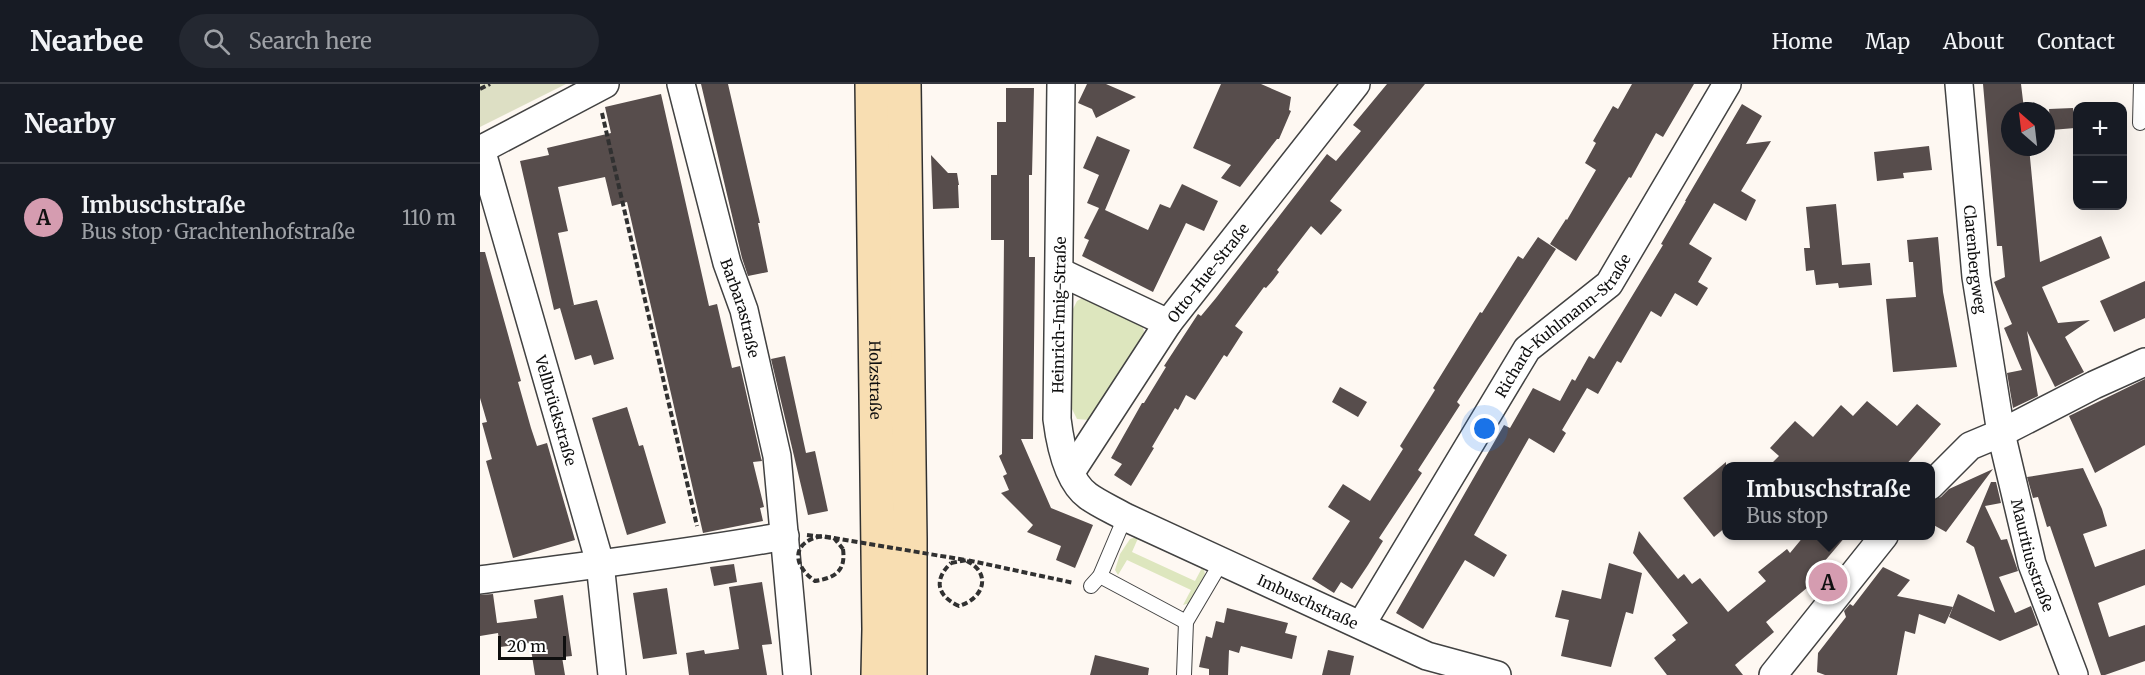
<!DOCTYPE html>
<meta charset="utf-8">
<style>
:root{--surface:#171b24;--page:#242831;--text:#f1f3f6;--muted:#9ea1a6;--line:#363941;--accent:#d59cb0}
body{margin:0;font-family:Merriweather,serif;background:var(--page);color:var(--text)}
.controls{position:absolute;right:18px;top:18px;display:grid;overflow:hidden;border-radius:12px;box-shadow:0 6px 24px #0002}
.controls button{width:54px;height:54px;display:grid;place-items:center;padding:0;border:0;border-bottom:2px solid var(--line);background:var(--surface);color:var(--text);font:30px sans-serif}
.compass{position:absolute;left:1521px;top:18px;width:54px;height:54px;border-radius:50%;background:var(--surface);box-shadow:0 6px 24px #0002;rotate:332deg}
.scale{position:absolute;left:18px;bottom:15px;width:68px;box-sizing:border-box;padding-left:6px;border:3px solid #0f0f0f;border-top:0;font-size:16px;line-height:21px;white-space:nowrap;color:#0f0f0f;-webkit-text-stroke:4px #fff;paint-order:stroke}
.you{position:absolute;left:1005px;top:345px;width:21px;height:21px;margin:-15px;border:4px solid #fff;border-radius:50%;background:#1a73e8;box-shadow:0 0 0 9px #1a73e833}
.badge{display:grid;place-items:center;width:39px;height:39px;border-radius:50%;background:var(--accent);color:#111;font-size:20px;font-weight:700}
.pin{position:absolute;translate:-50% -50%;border:3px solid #fff;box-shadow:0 2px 6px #0006}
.popup{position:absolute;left:1242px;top:378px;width:213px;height:78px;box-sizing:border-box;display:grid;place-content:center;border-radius:12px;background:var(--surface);filter:drop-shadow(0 2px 4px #0005);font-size:20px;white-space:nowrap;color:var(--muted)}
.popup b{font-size:22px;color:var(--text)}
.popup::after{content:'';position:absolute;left:50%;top:100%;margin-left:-12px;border:12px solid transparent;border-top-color:var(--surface)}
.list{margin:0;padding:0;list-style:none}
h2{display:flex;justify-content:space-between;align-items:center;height:78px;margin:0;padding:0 24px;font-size:26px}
h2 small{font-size:20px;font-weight:400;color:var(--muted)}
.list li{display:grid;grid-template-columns:39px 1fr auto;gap:18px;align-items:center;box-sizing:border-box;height:108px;padding:0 24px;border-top:2px solid var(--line)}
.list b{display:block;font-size:22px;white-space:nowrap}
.list p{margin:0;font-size:20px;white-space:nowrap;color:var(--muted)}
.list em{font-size:20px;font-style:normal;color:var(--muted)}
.icon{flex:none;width:33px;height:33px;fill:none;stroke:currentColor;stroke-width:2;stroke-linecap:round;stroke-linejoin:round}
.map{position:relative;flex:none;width:1665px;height:591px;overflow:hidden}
header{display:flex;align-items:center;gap:36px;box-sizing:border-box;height:84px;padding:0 30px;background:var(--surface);border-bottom:2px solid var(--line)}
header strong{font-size:28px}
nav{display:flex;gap:33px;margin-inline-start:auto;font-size:21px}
.search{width:420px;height:54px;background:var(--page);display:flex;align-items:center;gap:15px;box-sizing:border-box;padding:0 21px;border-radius:33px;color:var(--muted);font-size:22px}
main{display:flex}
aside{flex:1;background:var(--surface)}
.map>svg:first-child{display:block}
.green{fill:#dde6be}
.cemetery{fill:#dddfc4}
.building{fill:#574d4c}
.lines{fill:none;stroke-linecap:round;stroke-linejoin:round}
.lane-casing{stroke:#424242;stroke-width:16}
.street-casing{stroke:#424242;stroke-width:30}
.secondary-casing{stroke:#313131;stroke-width:36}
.path{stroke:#313131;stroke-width:4;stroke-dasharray:6 3;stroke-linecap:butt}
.lane{stroke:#fff;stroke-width:14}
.street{stroke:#fff;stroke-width:27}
.secondary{stroke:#f8deb2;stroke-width:33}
.path-bridge{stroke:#313131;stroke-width:4;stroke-dasharray:6 3;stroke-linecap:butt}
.labels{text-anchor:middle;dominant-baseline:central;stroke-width:6;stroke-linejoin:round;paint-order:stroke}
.street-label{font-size:15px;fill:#0f0f0f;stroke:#fff}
</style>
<header>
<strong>Nearbee</strong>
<div class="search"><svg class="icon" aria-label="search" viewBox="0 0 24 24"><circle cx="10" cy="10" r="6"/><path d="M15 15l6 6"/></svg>Search here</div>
<nav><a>Home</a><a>Map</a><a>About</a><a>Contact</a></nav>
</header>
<main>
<aside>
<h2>Nearby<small></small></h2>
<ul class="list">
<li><span class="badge">A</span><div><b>Imbuschstraße</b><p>Bus stop · Grachtenhofstraße</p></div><em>110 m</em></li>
</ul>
</aside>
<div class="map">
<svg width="1665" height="591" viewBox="0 0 1665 591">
<rect width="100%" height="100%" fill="#fef8f2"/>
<g class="green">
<polygon points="604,213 662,241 664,247 663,254 609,336 597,335 591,323 592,227 597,217"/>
<polygon points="659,452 652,468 715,497 723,482 725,490 710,519 703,521 711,506 647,476 638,491 635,486 640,470 650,455"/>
</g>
<polygon class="cemetery" points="0,0 86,0 0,43"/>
<g class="building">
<polygon points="221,0 248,0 280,139 278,139 288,188 268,192 262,174"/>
<polygon points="607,0 626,0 656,13 616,34 612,25 598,19"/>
<polygon points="741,0 781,0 811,13 809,26 811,27 799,55 797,55 760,103 741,94 751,81 713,64"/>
<polygon points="907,0 945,0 850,117 862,126 841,151 831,142 797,186 799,188 793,196 786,204 784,203 755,242 763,248 747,273 744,271 715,316 706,311 698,326 695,324 672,363 674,364 651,402 634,391 642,380 631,374 662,319 664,319 686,283 684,282 718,230 721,232 736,214 847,70 856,77 881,47 873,41"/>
<polygon points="1152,0 1214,0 1183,53 1176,49 1151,94 1149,93 1096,177 1070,160 1086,135 1087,136 1116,86 1105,79 1116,59 1113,57 1133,22 1138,25"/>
<polygon points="1503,0 1541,0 1544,25 1530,26 1530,63 1549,63 1560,178 1621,152 1630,174 1562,203 1578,239 1610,236 1585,253 1604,288 1575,303 1547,247 1558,312 1533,324 1527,289 1542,286 1524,244 1532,240 1514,198 1525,193 1522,162 1517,162"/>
<polygon points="526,4 554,4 552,91 549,91 549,173 555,173 553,355 541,355 571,424 613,441 595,484 576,476 581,462 547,448 553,441 521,409 529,406 523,392 527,390 519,372 522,370 524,156 511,156 511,91 517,91 517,38 526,38"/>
<polygon points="181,10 229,222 237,220 252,284 260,282 281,374 282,377 273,378 284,423 280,424 283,437 223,449 147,118 132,122 125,93 78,103 88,147 78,149 94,221 90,222 117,216 134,275 114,281 111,271 95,276 80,224 74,226 40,77 69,71 67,64 131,49 125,23"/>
<polygon points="1262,20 1282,32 1266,60 1291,57 1261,107 1276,116 1266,137 1234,119 1209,160 1232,174 1218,198 1228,204 1217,222 1195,209 1181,233 1171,227 1141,279 1137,277 1118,310 1107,304 1082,346 1086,349 1074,369 1049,354 994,451 1027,471 1014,493 985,476 943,545 916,529 1024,341 1030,344 1053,304 1080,317 1092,295 1097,298 1095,297 1109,272 1114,275 1183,161 1181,160 1206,117 1205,117"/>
<polygon points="1593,24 1595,44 1571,46 1569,25"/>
<polygon points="617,52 650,66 625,126 668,146 680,120 690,124 702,100 738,117 724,147 706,139 673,208 602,172 609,156 604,154 619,124 607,119 619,91 603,84"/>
<polygon points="1449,62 1452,86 1423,89 1424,94 1397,97 1394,68"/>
<polygon points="451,71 468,89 477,89 479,101 478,101 479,124 453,125"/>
<polygon points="1356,120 1362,181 1390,179 1392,201 1359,204 1358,199 1336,201 1334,186 1326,187 1324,164 1330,164 1326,123"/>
<polygon points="1058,153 1076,165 977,318 980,321 938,386 942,389 899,454 903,457 888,481 872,505 861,498 854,509 832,495 870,437 848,423 863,400 890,417 923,365 920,362 955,306 953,304 1000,228 1002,229 1038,172 1043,175"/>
<polygon points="1458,153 1463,208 1477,283 1413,288 1406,215 1436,213 1433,178 1429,178 1427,156"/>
<polygon points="0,168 5,168 41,297 38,298 51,344 57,362 67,359 95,456 33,474 6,377 12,375 2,339 7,338 0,314"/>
<polygon points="1665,197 1665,234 1634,248 1620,217"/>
<polygon points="305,272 326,369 335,367 348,427 328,431 291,275"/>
<polygon points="1665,295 1665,361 1615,389 1589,332"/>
<polygon points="860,303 887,318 878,333 852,318"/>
<polygon points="1387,317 1417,342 1437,320 1461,340 1425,382 1289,382 1299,372 1290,364 1315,337 1333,353 1361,321 1373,332"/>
<polygon points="147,323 159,362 163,361 186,439 147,451 112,334"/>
<polygon points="1246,378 1246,443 1234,453 1203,414"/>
<polygon points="1603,384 1622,425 1627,442 1603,450 1615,483 1665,465 1665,501 1618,519 1629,553 1665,541 1665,577 1625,591 1621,591 1570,442 1567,443 1558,413 1553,414 1547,393"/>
<polygon points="1513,385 1466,448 1450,439 1450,417 1461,413 1469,405"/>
<polygon points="1511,398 1516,398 1521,419 1505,422 1521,456 1527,455 1538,487 1519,493 1535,529 1551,522 1558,541 1520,557 1469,533 1478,510 1515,528 1494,463 1486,458"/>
<polygon points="1159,447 1198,495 1204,490 1212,500 1220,494 1248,528 1286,497 1278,488 1307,465 1310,469 1324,452 1366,452 1338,485 1329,492 1334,498 1286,538 1294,548 1255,581 1263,591 1187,591 1174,574 1196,556 1192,551 1208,539 1153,469"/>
<polygon points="1129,479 1162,489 1153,530 1146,528 1131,583 1081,572 1089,536 1075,533 1082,506 1121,515"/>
<polygon points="254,480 257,498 234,502 230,483"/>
<polygon points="1403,483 1430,496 1417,512 1473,523 1465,540 1439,530 1435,550 1425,547 1417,591 1345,591 1337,588 1338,569 1366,533 1364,527 1370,520 1373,522"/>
<polygon points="282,498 292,560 282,561 287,591 209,591 206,569 224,566 225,570 259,565 249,503"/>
<polygon points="187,504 197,570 163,575 153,509"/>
<polygon points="13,510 17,539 57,534 54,516 83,511 92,572 82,573 85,591 55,591 50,559 20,563 18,549 0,552 0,511"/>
<polygon points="747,524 808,539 805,549 817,552 812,575 761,562 759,569 749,566 748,591 729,591 729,585 719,583 726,552 732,554 736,537 744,539"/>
<polygon points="848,566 874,572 870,591 842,591"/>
<polygon points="615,571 669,584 668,591 610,591"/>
</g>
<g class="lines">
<defs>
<g id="lane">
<polyline points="1660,39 1661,0"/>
<polyline points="620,492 706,538"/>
<polyline points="611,502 620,492 645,433"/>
<polyline points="704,591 706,538 742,477"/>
</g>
<g id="street">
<path id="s1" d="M201 0 247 179 264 226 297 372 317 591"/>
<path id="s2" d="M581 0 577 335C580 359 587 397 608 412 619 420 633 426 645 433L947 572 1017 591"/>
<path id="s3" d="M1479 0 1496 193 1521 349 1552 480 1594 591"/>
<path id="s4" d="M1 65 120 479 132 591"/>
<polyline points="0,66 125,0"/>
<polyline points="580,188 688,239"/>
<path id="s5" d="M591 388 688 239 876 0"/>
<polyline points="1450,402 1490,362 1521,349 1614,301 1665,278"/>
<path d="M0 496C102 482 204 470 305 452"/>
<path id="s6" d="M881 541 1047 265 1129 200 1247 0"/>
<polyline points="1293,591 1404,452"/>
</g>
<g id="secondary">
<path id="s7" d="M392 0 399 545 398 591"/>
<polyline points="424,0 430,455 430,591"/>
</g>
</defs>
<use href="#lane" class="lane-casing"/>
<use href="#street" class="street-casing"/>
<use href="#secondary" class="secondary-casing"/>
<g class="path">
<polyline points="0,5 10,0"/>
<polyline points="122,29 217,442"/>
<polyline points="327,451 354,454 363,465"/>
<polyline points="471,479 487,476 594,499"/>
</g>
<use href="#lane" class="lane"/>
<use href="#street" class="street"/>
<use href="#secondary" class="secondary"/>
<path class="path-bridge" d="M363 465C366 487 355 494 335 497 312 481 311 458 342 452L485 476C512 488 505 514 479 522 457 512 453 496 471 479"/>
</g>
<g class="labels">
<g class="street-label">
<text stroke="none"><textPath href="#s3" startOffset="176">Clarenbergweg</textPath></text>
<text stroke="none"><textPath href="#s5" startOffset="242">Otto-Hue-Straße</textPath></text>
<text stroke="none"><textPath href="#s1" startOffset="232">Barbarastraße</textPath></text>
<text transform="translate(579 231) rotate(-89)">Heinrich-Imig-Straße</text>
<text stroke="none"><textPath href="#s6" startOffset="364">Richard-Kuhlmann-Straße</textPath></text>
<text stroke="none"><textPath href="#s7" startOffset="296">Holzstraße</textPath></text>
<text stroke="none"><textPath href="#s4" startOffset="272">Vellbrückstraße</textPath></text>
<text stroke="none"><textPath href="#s3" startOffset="478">Mauritiusstraße</textPath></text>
<text stroke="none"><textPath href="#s2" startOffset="664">Imbuschstraße</textPath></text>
</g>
</g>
</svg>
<div class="controls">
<button>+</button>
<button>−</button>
</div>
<svg class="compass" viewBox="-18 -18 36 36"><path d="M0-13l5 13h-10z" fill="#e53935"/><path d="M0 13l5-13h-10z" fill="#9ea1a6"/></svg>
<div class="scale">20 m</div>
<div class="you"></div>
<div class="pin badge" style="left:1348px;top:498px">A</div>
<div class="popup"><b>Imbuschstraße</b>Bus stop</div>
</div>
</main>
